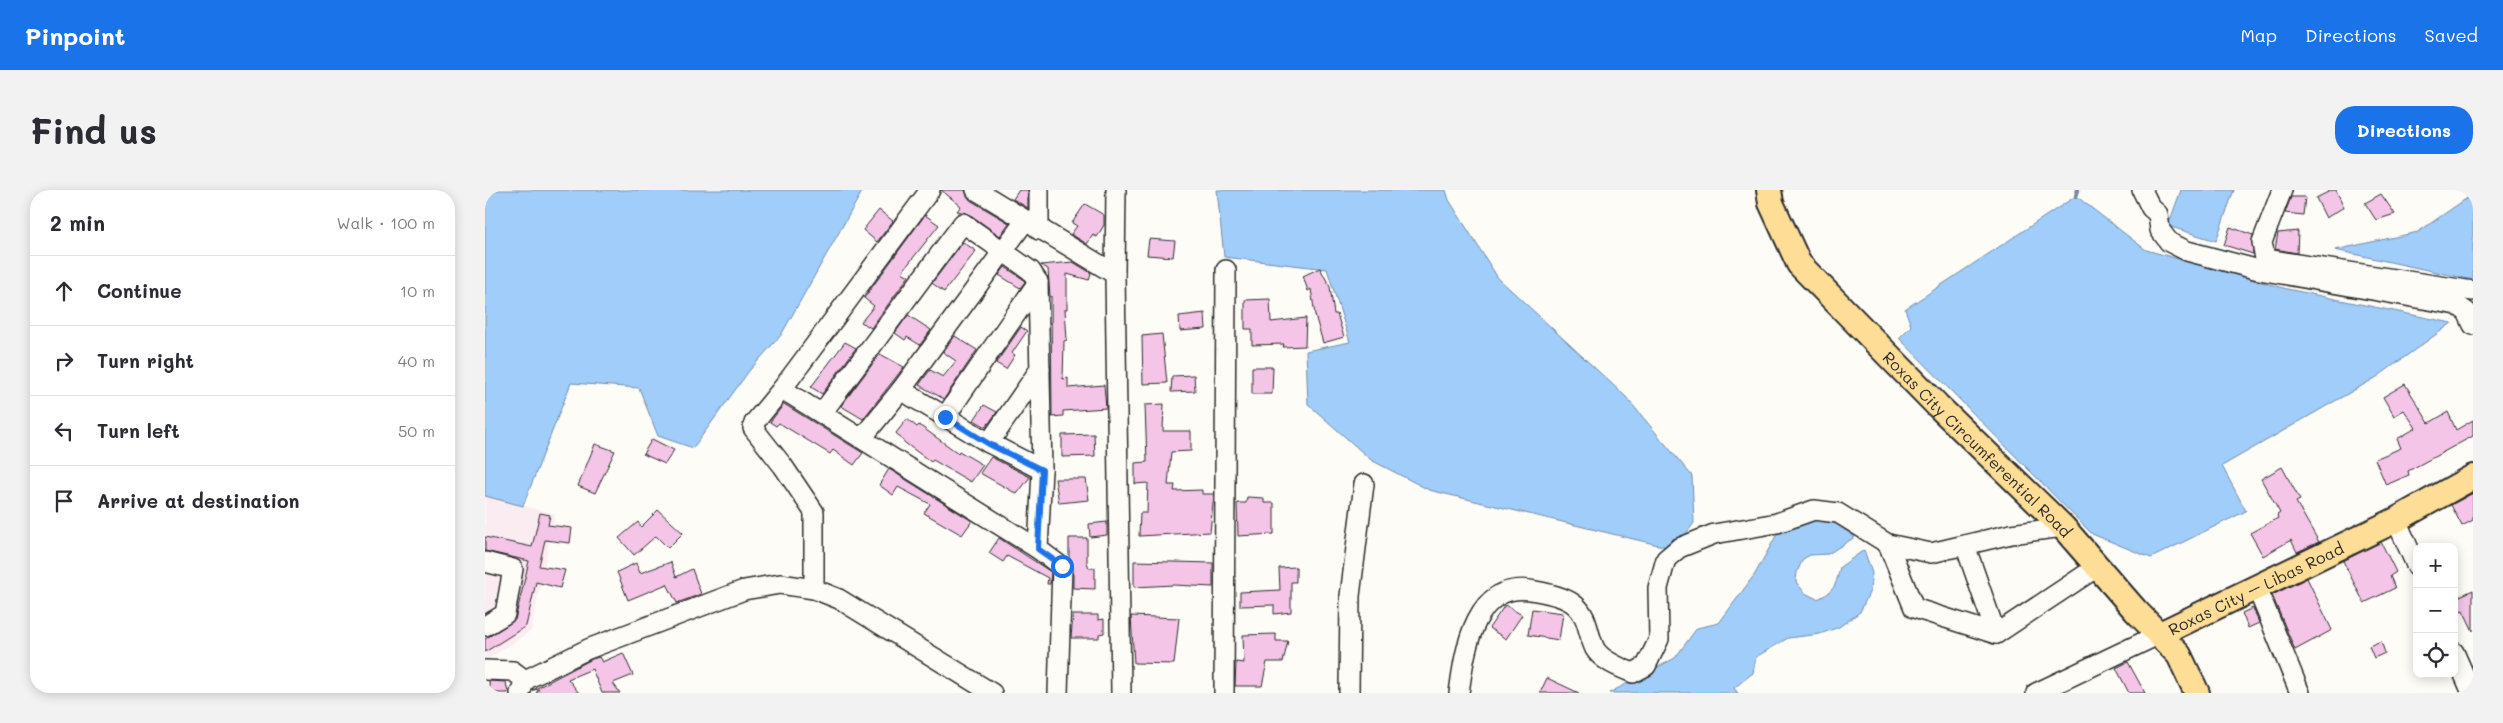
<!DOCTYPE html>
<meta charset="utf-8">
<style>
:root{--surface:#fff;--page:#f2f2f3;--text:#2b2b33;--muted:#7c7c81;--line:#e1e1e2;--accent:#1a73e8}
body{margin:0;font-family:Mali,sans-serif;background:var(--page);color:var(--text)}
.controls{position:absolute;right:15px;bottom:15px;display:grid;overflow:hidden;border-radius:10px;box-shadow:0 2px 12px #0003}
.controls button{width:45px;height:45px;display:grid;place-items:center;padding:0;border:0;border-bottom:1px solid var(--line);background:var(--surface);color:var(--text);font:25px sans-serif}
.stop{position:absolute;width:15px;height:15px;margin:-11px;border:4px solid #1a73e8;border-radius:50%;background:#fff}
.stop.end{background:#1a73e8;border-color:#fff;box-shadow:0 1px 5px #0008}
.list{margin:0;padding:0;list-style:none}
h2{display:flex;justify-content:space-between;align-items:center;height:65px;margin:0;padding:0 20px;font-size:21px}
h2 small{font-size:16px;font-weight:400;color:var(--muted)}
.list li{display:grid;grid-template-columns:32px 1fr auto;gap:15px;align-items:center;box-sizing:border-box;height:70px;padding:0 20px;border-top:1px solid var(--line)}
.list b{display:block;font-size:19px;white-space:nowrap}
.list em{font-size:16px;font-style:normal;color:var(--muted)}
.icon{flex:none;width:28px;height:28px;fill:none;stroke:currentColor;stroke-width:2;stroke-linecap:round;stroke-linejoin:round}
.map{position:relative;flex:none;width:1988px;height:503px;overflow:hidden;border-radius:20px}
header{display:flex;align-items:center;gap:30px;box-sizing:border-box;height:70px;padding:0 25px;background:var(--accent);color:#fff}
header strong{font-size:24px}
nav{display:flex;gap:28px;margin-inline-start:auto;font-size:18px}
.intro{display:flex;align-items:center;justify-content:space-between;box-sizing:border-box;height:120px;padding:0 30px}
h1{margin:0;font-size:35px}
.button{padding:12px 22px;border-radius:20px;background:var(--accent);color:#fff;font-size:18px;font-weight:700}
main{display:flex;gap:30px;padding:0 30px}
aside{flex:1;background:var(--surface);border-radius:20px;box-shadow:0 2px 12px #0003}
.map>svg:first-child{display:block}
.built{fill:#fbecf2}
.water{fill:#a0cdfa;stroke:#718ca7}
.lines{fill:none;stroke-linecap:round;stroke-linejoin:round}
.stream{stroke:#718ca7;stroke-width:4.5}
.building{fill:#f5c5e8;stroke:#2b2b2b}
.minor-casing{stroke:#2b2b2b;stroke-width:22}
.major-casing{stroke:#2b2b2b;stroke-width:28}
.minor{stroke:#fdfcf7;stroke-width:19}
.major{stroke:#fedd96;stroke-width:24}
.route{stroke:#1a73e8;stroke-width:6}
.labels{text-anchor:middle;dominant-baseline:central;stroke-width:4.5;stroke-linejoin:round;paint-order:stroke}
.street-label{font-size:16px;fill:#2b2b2b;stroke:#fdfcf7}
</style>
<header>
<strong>Pinpoint</strong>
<nav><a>Map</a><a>Directions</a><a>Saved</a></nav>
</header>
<div class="intro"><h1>Find us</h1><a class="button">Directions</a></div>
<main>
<aside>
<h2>2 min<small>Walk · 100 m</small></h2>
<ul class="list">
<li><svg class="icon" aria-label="ahead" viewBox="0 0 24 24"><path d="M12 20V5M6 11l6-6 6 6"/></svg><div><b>Continue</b></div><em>10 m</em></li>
<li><svg class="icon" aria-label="right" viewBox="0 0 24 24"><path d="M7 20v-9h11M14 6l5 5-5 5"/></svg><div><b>Turn right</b></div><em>40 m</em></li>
<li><svg class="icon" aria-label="left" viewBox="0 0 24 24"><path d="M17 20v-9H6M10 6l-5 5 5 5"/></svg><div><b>Turn left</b></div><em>50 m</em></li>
<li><svg class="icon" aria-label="arrive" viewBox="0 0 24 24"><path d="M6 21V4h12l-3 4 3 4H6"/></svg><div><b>Arrive at destination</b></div></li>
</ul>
</aside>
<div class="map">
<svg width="1988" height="503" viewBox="0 0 1988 503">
<rect width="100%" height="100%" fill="#fdfcf7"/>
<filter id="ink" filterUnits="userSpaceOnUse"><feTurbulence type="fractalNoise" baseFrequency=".02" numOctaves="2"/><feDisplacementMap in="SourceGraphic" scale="10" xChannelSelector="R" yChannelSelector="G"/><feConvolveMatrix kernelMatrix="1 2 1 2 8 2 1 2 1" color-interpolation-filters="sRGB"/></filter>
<g filter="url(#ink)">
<polygon class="built" points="0,306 70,324 46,441 0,471"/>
<g class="water">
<polygon points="0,0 378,0 296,145 264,181 208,258 173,246 154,198 86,193 38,316 0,306"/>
<polygon points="732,0 961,0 964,10 1013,88 1141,207 1207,286 1209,333 1190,359 944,300 886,270 823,214 821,161 865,152 842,79 739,67"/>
<polygon points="1696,0 1749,0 1731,51 1683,36"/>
<polygon points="1988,4 1988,90 1850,60 1933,42"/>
<polygon points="1591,6 1661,60 1802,99 1967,133 1892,187 1737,276 1761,321 1666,368 1607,344 1414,148 1426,136 1420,119"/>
<path d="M1332 330 1350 333 1370 347 1343 364 1325 365 1318 369 1312 382 1311 392 1320 403 1332 409C1350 402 1351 394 1355 377L1379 360 1387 383 1385 401 1375 422 1354 437 1335 444 1303 448 1271 467 1268 483 1249 498 1253 503H1124L1190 468 1212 438 1234 433 1270 384 1292 344 1313 333Z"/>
</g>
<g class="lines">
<polyline class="stream" points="1591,6 1593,0"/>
</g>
<g class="building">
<polygon points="456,0 480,0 485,10 524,33 515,46 484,24 472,21 476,16"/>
<polygon points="534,0 543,0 543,18 528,9"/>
<polygon points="1847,0 1851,0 1859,17 1841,28 1831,8"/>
<polygon points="1896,4 1910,24 1891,30 1880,13"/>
<polygon points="1806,7 1820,7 1818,25 1800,23"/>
<polygon points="600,14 619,25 619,35 612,47 608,45 602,54 586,44 592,36 587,33"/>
<polygon points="394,20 408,31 392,52 378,40"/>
<polygon points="440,25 454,35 417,82 424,86 386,138 376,132 389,116 379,108"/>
<polygon points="1745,37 1768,45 1768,64 1739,55"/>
<polygon points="1813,41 1812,63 1790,59 1793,43"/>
<polygon points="664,49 690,51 688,67 662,65"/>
<polygon points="478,52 491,61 459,102 447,93"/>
<polygon points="588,72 606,83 604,90 582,84 582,119 580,119 582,150 579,151 578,189 583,188 583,198 619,195 621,218 578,221 578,226 567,227 566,106 565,107 563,79 556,75"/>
<polygon points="520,77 538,89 540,92 535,98 514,85"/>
<polygon points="835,78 845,97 849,124 852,124 859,147 838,153 830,125 826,99 823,101 818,86"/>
<polygon points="785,109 786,132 821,128 820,156 798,157 799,154 767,155 767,139 760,139 760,110"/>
<polygon points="720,123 721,139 695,141 694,126"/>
<polygon points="423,125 446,140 435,155 422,147 420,150 410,143"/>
<polygon points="536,137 542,141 527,163 530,165 521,179 511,173"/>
<polygon points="677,144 682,193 658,194 657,146"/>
<polygon points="470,146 492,160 459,209 434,195 445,180 458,187 471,171 458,162"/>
<polygon points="360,152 371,158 337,204 326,197"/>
<polygon points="395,164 419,177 378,229 356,216"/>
<polygon points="767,177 788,177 787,204 767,204"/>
<polygon points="709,185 710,201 686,202 687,186"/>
<polygon points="1920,194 1944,233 1963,222 1971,240 1988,230 1988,246 1923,281 1924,285 1901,295 1890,269 1916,258 1912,249 1931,238 1919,220 1909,226 1898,207"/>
<polygon points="299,214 378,263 369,275 348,260 345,264 294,233 291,236 285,232"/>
<polygon points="679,214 678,241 706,241 706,261 686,262 683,295 690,295 689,301 717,300 717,304 729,304 725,342 654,346 655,323 662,323 663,293 650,294 650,273 662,272 660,215"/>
<polygon points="499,215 512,222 501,237 489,230"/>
<polygon points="422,229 432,237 434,235 473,263 474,261 498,275 486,292 448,270 446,272 420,253 411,243"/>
<polygon points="609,244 610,266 577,267 577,245"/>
<polygon points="167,249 189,260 180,274 158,264"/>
<polygon points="110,254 130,261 110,303 93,296"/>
<polygon points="506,267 545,287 532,304 495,283"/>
<polygon points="1797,277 1815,310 1811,312 1834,352 1812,362 1806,350 1778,366 1765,343 1793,328 1792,325 1795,323 1776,289"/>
<polygon points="404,279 487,331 477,345 439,323 445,314 413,297 408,305 394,295"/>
<polygon points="570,289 601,289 604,310 574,313"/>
<polygon points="1988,303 1988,330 1977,336 1966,315"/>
<polygon points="762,307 779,308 779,313 789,313 789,344 753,346 752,313 761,313"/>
<polygon points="173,320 198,343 183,358 171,346 149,365 134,348 153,332 156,337"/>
<polygon points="55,323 65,325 63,335 87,338 85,353 60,350 54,376 80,380 75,398 51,392 41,436 0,462 0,449 30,430 44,371 0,361 0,347 47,357"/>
<polygon points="622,332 622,345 605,347 604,334"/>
<polygon points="514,348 566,382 565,394 562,394 563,388 522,366 518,372 504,363"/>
<polygon points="584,348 602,348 602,372 604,378 610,378 610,399 588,398 588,377 584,368"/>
<polygon points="1896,352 1911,382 1905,386 1910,398 1879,413 1858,371"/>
<polygon points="649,371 728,373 728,397 689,395 649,397"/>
<polygon points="186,372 191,387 207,379 216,404 192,413 182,394 143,410 132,382 151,373 155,383"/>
<polygon points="811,377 811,392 806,392 806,422 789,424 789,415 755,416 755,402 795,400 794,378"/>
<polygon points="1822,388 1847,440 1810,460 1787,405"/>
<polygon points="1988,400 1988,441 1978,420 1969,424 1969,409"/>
<polygon points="1020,415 1037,425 1021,449 1004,438"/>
<polygon points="1768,418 1774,433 1763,438 1757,423"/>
<polygon points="1047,419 1078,423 1074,450 1043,445"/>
<polygon points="588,425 613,425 613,430 619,429 619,443 614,444 614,448 586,448"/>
<polygon points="646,426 694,428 689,474 649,473"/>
<polygon points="791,444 791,451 803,451 798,472 782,472 777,496 750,496 751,472 759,473 758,445"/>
<polygon points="1896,451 1900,463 1889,468 1884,456"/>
<polygon points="138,463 148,485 128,493 135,503 117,503 107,479 83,489 94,503 51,503 54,499 48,500 107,469 114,467 117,472"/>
<polygon points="1643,472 1660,503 1644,503 1631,478"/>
<polygon points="1062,488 1094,503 1055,503"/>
<polygon points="4,491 21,492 23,503 5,503"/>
</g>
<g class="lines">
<defs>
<g id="minor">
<polyline points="445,0 297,199 553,359 577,377 573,503"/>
<polyline points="491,0 630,84"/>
<polyline points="554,0 554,40"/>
<polyline points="631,0 630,84 636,503"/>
<polyline points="1657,0 1666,18 1673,24 1675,40 1684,52 1702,61 1774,80 1972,115 1982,122 1988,135"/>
<polyline points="1797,0 1777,52 1780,69 1988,101"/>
<polyline points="297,199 269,233 268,238 298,276 329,322 329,399"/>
<polyline points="416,200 504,253 557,280"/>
<polyline points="337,223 478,33 546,81 553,92 557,280 553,359"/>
<polyline points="460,227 553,92"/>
<polyline points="377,248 416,200 540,31"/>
<polyline points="504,253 555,179"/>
<polyline points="1911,330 1932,377"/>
<polyline points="1403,354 1429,418 1511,444 1612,377"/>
<polyline points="1480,355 1511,444"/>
<polyline points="0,372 28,379 20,424 0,436"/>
<polyline points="1772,398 1815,503"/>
<polyline points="1969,462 1987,503"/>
<polyline points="0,480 28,481 40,490"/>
<polyline points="35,503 40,490 103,459 259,400 295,394 329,399 354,409 507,503"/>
<polyline points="739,503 741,80"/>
<polyline points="864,503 865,406 879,294"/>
<path d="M974 503C980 458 990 388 1051 401 1062 403 1081 407 1090 415 1104 427 1102 443 1110 459 1117 471 1136 478 1148 483L1161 476 1174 449 1173 398 1181 369 1194 358 1229 344 1292 333 1329 320 1353 323 1403 354 1446 363 1526 344 1578 337"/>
<polyline points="1551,503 1675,444"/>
</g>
<g id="major">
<path id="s1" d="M1284 0 1286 13 1314 74 1452 215 1578 337 1651 421 1694 465 1712 503"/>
<path id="s2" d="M1675 444 1911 330 1988 287"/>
</g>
</defs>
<use href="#minor" class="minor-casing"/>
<use href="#major" class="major-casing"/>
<use href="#minor" class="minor"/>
<use href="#major" class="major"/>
</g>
</g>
<g class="lines" filter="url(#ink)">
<polyline class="route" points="460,227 504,254 557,280 553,359 577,376"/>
</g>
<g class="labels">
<g class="street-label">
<text stroke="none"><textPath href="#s1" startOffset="334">Roxas City Circumferential Road</textPath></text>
<text stroke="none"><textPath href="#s2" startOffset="106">Roxas City – Libas Road</textPath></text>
</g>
</g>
</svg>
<div class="controls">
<button>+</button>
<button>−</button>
<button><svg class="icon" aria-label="locate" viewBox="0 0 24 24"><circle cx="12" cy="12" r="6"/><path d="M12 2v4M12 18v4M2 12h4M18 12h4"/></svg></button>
</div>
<div class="stop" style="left:577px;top:376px"></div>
<div class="stop end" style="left:460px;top:227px"></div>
</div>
</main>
